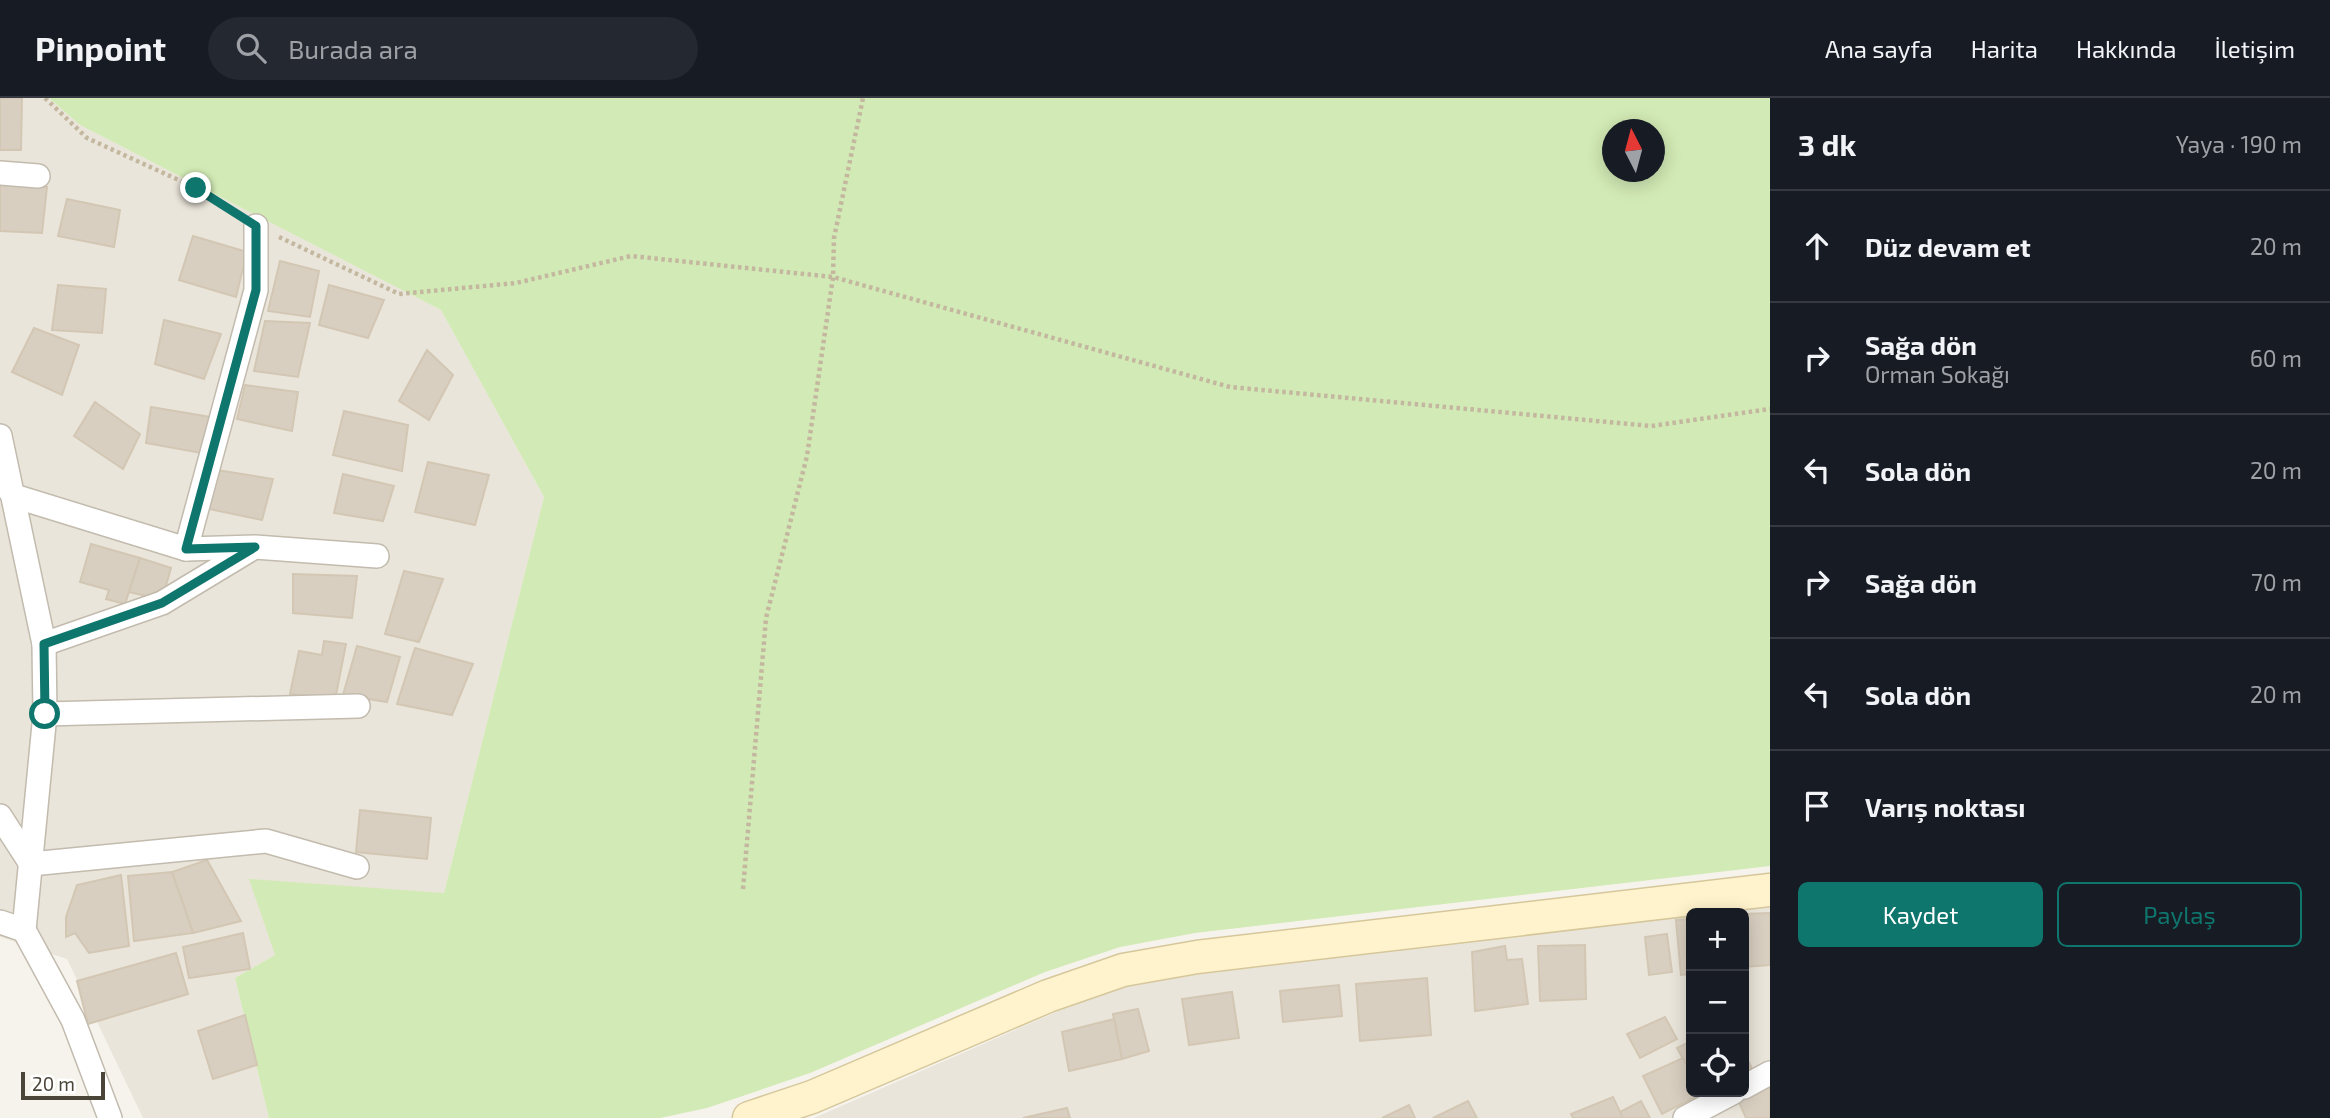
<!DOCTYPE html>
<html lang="tr">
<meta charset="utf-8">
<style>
:root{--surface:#171b24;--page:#242831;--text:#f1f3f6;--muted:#9ea1a6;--line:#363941;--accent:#0f766e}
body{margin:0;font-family:"Exo 2",sans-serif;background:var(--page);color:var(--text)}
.controls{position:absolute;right:21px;bottom:21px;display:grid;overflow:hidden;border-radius:10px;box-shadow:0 4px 18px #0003}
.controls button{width:63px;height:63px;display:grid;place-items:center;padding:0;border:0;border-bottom:2px solid var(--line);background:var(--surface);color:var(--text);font:35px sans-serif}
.compass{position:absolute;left:1602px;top:21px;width:63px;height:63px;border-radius:50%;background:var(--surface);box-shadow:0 4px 18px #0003;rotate:354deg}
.scale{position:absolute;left:21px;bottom:18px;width:84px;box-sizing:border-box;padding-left:7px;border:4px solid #4b4439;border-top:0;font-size:19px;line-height:24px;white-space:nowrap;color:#4b4439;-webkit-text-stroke:5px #fff;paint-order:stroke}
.stop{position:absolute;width:21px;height:21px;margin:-16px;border:5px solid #0f766e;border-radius:50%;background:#fff}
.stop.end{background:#0f766e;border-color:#fff;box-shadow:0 2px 7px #0008}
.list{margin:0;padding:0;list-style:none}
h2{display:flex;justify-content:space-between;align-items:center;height:91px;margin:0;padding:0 28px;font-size:30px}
h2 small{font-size:23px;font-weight:400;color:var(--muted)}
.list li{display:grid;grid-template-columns:46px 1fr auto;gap:21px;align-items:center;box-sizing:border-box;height:112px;padding:0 28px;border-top:2px solid var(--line)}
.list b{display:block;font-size:26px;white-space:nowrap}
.list p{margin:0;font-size:23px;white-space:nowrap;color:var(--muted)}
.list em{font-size:23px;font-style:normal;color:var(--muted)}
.actions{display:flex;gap:14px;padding:21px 28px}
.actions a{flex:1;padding:16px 0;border:2px solid var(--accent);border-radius:10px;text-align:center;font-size:24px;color:var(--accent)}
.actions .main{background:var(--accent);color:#fff}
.icon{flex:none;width:38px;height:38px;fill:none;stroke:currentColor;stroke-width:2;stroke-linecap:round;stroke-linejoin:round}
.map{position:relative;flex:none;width:1770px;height:1020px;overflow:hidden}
header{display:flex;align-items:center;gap:42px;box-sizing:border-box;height:98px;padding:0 35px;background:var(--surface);border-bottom:2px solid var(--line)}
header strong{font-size:33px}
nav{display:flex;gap:38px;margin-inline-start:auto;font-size:24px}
.search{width:490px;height:63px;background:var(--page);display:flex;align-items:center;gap:18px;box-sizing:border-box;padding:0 24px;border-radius:38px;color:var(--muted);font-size:26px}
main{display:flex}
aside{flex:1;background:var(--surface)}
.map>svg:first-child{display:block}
.residential{fill:#eae5da;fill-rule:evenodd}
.green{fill:#d2eab5;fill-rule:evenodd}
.building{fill:#d8cfc1;stroke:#d3c7b4;stroke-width:2}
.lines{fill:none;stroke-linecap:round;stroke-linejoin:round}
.street-casing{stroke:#c2bbae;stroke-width:26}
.secondary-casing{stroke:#d6c79b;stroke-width:35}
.path{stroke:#c4b79f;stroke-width:4.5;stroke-dasharray:3.5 3.5;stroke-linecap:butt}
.street{stroke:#fff;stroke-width:23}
.secondary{stroke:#fff3cd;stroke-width:32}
.route{stroke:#0f766e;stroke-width:9}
</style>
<header>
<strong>Pinpoint</strong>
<div class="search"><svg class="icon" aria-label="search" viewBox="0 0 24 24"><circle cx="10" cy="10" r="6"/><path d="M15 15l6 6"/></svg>Burada ara</div>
<nav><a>Ana sayfa</a><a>Harita</a><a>Hakkında</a><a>İletişim</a></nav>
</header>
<main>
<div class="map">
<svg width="1770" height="1020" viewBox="0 0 1770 1020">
<rect width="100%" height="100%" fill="#f6f3ec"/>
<g class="residential">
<polygon points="0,0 49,0 80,27 441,212 544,399 444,795 275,857 235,880 269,1020 143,1020 67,861 0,839"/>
<path d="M1770 805V1020H814L1127 883ZM1691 815H1744V994H1691Z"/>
</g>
<path class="green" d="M49 0H1770V768L1195 835 1120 849 1045 874 810 975 707 1010 660 1020H269L235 880 275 857 249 781 444 795 544 399 441 212 80 27ZM1612 32H1654V74H1612Z"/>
<g class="building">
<polygon points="0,0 22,0 21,52 0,52"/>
<polygon points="0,85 47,89 42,135 0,133"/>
<polygon points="67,101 120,112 114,149 58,138"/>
<polygon points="193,138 247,154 236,199 179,182"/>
<polygon points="280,163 319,173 310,219 268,213"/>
<polygon points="58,187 106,191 102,235 52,232"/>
<polygon points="329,187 384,202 368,240 319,227"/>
<polygon points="164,222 221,236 204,281 155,266"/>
<polygon points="265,223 310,225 298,279 254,273"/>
<polygon points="34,230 79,247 62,297 12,274"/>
<polygon points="427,252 453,277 429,322 399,303"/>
<polygon points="245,287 298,294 292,333 237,321"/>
<polygon points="95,304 140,336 123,371 74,338"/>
<polygon points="151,309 211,319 202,355 146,345"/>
<polygon points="344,313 408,327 402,373 333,357"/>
<polygon points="428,364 489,377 475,427 415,414"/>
<polygon points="217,372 273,381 262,422 209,411"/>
<polygon points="343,376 394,388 383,423 334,415"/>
<polygon points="91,446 140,460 125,506 106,501 109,492 80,484"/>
<polygon points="140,460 171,470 165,491 146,498 129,494"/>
<polygon points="404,473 443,481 419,544 385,536"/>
<polygon points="293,476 357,478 352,520 293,515"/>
<polygon points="324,543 346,546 335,602 290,596 299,553 322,557"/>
<polygon points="357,548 400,559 387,604 343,597"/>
<polygon points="415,550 473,566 452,617 397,606"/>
<polygon points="360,712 431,720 427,761 356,754"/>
<polygon points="207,762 241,823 193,835 172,774"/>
<polygon points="172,774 193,835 134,843 128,778"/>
<polygon points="121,777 129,848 89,855 75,835 66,839 66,819 77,787"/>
<polygon points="1770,815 1770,867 1744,869 1744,816"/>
<polygon points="1691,821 1691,876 1681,877 1676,822"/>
<polygon points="243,835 250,871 189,880 183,849"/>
<polygon points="1667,836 1672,874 1649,877 1645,839"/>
<polygon points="1585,847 1586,901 1540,903 1538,848"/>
<polygon points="1505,848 1507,862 1522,861 1528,906 1475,913 1472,854"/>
<polygon points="176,855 188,896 88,926 77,883"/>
<polygon points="1427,880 1431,937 1360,943 1356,886"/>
<polygon points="1339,887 1342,918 1283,924 1280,893"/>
<polygon points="1232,894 1239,940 1189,947 1182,901"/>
<polygon points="1138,911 1149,953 1122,961 1113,916"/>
<polygon points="245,917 257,967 213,981 198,933"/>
<polygon points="1665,919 1677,941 1640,960 1627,936"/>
<polygon points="1114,921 1122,961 1069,973 1062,934"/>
<polygon points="1691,943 1691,976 1677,950"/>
<polygon points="1744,954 1752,971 1744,975"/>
<polygon points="1683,960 1691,976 1691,994 1701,996 1662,1016 1643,978"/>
<polygon points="1770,985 1770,1020 1746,1020 1738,1002"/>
<polygon points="1613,999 1623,1020 1573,1020 1571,1016"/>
<polygon points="1468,1003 1477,1020 1433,1020"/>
<polygon points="1641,1003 1650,1020 1623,1020 1620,1014"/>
<polygon points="1409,1007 1415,1020 1382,1020"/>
<polygon points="1067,1010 1070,1020 1023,1020"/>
</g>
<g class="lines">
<defs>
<g id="street">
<polyline points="0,75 38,78"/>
<polyline points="0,338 44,546 45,616 24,832"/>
<polyline points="6,388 14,398 186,451 255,449 377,458"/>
<polyline points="186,451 256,192 256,128"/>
<polyline points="44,546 162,505 253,450"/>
<polyline points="45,616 358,608"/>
<polyline points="0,718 31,766 266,743 357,769"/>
<polyline points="0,824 24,832 73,922 110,1020"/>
<polyline points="1744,989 1770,975"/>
<polyline points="1685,1020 1734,994"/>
</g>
<polyline id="secondary" points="749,1020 812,999 1048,898 1123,872 1197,859 1770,792"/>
</defs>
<use href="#street" class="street-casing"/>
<use href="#secondary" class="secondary-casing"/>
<g class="path">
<polyline points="45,0 87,40 196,90 237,116"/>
<polyline points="279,139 399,196 516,185 631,158 833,179 1230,289 1651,328 1770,311"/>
<polyline points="743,791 766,520 807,358 833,179 834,140 863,0"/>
</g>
<use href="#street" class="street"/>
<use href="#secondary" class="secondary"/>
</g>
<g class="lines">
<polyline class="route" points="45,616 44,546 162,505 255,449 186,451 256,192 256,128 196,90"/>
</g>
</svg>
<div class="controls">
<button>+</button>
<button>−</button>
<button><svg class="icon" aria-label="locate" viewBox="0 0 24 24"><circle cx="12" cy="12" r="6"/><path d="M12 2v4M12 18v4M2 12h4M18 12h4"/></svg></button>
</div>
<svg class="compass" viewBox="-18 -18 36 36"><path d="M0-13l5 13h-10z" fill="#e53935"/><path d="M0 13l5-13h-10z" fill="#9ea1a6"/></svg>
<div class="scale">20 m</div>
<div class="stop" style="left:45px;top:616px"></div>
<div class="stop end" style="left:196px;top:90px"></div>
</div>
<aside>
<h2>3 dk<small>Yaya · 190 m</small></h2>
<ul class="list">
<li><svg class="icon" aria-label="ahead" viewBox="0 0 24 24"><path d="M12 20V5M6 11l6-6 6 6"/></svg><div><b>Düz devam et</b></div><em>20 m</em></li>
<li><svg class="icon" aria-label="right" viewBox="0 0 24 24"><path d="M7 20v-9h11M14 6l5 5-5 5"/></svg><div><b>Sağa dön</b><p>Orman Sokağı</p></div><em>60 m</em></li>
<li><svg class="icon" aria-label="left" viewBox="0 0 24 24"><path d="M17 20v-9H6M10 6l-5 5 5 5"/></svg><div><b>Sola dön</b></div><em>20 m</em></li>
<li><svg class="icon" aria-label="right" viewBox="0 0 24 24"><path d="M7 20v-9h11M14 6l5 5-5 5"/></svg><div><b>Sağa dön</b></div><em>70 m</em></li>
<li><svg class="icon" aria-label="left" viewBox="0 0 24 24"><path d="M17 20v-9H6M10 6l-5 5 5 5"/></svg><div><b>Sola dön</b></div><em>20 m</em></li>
<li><svg class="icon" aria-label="arrive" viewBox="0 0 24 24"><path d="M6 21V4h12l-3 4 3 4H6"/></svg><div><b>Varış noktası</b></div></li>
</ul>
<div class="actions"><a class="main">Kaydet</a><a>Paylaş</a></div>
</aside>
</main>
